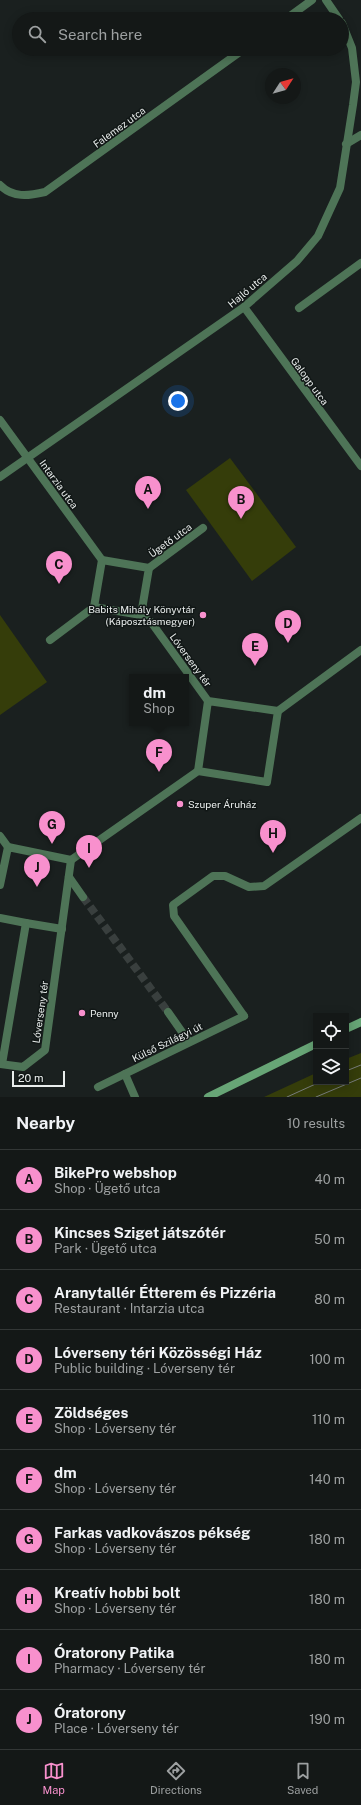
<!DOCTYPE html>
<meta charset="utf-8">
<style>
:root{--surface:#141817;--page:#212524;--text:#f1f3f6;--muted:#9da0a1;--line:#333736;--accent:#f890cd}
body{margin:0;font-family:"Public Sans",sans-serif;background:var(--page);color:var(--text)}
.controls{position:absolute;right:12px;bottom:12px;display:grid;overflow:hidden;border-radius:0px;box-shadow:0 2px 10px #0003}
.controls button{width:36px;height:36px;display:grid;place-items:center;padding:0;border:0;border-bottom:1px solid var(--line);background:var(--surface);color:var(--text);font:20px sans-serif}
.compass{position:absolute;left:265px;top:68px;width:36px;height:36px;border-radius:50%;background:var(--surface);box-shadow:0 2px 10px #0003;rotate:54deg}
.scale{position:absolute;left:12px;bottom:10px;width:53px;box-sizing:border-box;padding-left:4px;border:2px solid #e9edec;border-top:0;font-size:11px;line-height:14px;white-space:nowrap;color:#e9edec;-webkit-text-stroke:3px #111716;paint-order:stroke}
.you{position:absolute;left:178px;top:401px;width:14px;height:14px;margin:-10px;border:3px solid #fff;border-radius:50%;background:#1a73e8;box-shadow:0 0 0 6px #1a73e833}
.badge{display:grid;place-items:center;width:26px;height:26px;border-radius:50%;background:var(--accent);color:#111;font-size:13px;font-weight:700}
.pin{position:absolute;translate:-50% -33px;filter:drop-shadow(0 1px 2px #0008)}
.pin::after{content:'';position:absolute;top:21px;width:14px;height:12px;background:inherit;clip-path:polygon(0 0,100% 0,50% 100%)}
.popup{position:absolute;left:129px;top:674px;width:60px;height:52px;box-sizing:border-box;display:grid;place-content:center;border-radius:0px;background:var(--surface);filter:drop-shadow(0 1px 3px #0005);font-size:13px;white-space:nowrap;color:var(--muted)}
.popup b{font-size:15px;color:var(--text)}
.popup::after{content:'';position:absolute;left:50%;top:100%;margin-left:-8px;border:8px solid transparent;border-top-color:var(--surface)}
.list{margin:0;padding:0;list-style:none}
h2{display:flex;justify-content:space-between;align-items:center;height:52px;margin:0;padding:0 16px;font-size:17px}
h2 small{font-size:13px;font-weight:400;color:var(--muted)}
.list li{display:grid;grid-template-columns:26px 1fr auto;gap:12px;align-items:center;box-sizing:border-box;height:60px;padding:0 16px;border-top:1px solid var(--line)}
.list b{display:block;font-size:15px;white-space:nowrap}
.list p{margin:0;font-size:13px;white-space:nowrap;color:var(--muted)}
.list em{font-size:13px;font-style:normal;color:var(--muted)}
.icon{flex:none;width:22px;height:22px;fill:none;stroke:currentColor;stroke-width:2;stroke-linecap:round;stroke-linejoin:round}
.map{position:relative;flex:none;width:361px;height:1097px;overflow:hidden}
.search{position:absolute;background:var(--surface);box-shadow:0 2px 10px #0003;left:12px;right:12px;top:12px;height:44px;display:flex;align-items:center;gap:10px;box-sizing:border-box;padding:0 14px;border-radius:22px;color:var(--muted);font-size:15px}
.sheet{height:652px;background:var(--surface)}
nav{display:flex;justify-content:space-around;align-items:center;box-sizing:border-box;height:56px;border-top:1px solid var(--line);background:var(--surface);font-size:11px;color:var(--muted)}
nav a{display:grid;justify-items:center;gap:2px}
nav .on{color:var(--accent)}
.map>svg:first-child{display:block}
.green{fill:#353d0a}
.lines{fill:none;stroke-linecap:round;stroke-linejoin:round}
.street-tunnel{stroke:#393f3e;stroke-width:8;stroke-dasharray:8 4;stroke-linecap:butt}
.lane{stroke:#4e7457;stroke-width:8}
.street{stroke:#4e7457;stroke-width:8}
.secondary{stroke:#67a576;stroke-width:8}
.tram{stroke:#777c7b;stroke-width:1}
.poi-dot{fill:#f890cd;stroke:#111716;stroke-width:1.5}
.labels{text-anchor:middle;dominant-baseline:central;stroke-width:3;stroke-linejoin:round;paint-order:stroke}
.street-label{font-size:10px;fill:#e9edec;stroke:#111716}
.poi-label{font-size:10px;fill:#e9edec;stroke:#111716;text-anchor:start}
</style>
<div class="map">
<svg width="361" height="1097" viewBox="0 0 361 1097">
<rect width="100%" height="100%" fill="#1a201f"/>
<g class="green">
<polygon points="230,458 296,547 252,581 186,490"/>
<polygon points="0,615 47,682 0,715"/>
<polygon points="361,1053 361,1097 264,1097 316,1073 316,1082 346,1082 346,1059"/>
</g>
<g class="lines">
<polyline class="street-tunnel" points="83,897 168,1012"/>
<g class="lane">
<polyline points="299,308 361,263"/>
<polyline points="125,1074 135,1097"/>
<polyline points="98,1087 244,1016"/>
</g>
<g class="street">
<polyline points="326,0 339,19"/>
<polyline points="286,19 312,0"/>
<polyline points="346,144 361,135"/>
<path d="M0 185C13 198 28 196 45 192L244 49"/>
<polyline points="244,307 361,466"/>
<polyline points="0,420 102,560"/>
<polyline points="0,477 244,307 297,261 318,236 340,188 353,105 356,82 352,48 342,23"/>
<polygon points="102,560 149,568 141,615 94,607"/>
<polyline points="149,568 203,528"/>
<polyline points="141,615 151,622 208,701 198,771 267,782 278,711 208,701"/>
<polyline points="50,640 94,607"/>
<polyline points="278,711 361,650"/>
<polyline points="0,836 8,847"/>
<polyline points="71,860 198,771"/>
<polyline points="69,877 83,897"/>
<polyline points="0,885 8,847 71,860 45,1050 23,1067 0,1064"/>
<polyline points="0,918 26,923 2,1064"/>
<polyline points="26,923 62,929"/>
<polyline points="168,1012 189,1042"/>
<polyline points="244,1016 174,916 173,905 213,876 225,876 249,887 264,886 361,818"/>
</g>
<g class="secondary">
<polyline points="346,1029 361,1022"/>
<polyline points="208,1097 316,1044"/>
</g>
<g class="tram">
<polyline points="346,1071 361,1065"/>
<polyline points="287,1097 320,1082"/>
<polyline points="316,1097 361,1078"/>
</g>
</g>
<g class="poi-dot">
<circle cx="203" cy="615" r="4"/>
<circle cx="180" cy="804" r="4"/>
<circle cx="82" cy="1013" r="4"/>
</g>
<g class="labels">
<g class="street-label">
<text transform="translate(119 127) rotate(-36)">Falemez utca</text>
<text transform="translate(247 290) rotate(-40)">Hajló utca</text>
<text transform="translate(310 381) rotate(54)">Galopp utca</text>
<text transform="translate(59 484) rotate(54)">Intarzia utca</text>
<text transform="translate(170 540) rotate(-36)">Ügető utca</text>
<text transform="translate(191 660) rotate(54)">Lóverseny tér</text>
<text transform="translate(40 1012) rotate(-82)">Lóverseny tér</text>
<text transform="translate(167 1042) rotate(-26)">Külső Szilágyi út</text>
</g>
<g class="poi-label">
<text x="195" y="609" text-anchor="end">Babits Mihály Könyvtár<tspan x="195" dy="12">(Káposztásmegyer)</tspan></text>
<text x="188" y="804">Szuper Áruház</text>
<text x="90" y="1013">Penny</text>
</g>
</g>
</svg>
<div class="controls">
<button><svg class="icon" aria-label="locate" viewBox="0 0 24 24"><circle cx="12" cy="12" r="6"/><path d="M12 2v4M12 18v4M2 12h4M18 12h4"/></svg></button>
<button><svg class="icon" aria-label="layers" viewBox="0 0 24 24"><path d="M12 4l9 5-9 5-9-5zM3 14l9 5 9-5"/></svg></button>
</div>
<svg class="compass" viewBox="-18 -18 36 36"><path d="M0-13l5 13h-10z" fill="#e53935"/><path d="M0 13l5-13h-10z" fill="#9da0a1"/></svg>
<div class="scale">20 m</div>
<div class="you"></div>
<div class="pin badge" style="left:148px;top:509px">A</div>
<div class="pin badge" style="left:241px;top:519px">B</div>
<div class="pin badge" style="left:59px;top:584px">C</div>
<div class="pin badge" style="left:288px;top:643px">D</div>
<div class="pin badge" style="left:255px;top:666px">E</div>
<div class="pin badge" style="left:159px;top:772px">F</div>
<div class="popup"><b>dm</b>Shop</div>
<div class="pin badge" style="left:52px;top:844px">G</div>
<div class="pin badge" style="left:273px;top:853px">H</div>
<div class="pin badge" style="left:89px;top:868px">I</div>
<div class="pin badge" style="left:37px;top:887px">J</div>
<div class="search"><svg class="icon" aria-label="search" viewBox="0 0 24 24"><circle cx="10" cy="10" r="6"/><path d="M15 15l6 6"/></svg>Search here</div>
</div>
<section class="sheet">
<h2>Nearby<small>10 results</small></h2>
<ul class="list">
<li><span class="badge">A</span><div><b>BikePro webshop</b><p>Shop · Ügető utca</p></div><em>40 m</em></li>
<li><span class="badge">B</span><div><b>Kincses Sziget játszótér</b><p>Park · Ügető utca</p></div><em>50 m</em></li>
<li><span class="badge">C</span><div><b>Aranytallér Étterem és Pizzéria</b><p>Restaurant · Intarzia utca</p></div><em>80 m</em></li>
<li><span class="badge">D</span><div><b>Lóverseny téri Közösségi Ház</b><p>Public building · Lóverseny tér</p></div><em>100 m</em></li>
<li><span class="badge">E</span><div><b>Zöldséges</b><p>Shop · Lóverseny tér</p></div><em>110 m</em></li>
<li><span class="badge">F</span><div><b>dm</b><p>Shop · Lóverseny tér</p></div><em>140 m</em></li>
<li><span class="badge">G</span><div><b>Farkas vadkovászos pékség</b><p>Shop · Lóverseny tér</p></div><em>180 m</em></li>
<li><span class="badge">H</span><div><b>Kreatív hobbi bolt</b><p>Shop · Lóverseny tér</p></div><em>180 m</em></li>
<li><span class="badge">I</span><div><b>Óratorony Patika</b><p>Pharmacy · Lóverseny tér</p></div><em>180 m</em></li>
<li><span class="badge">J</span><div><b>Óratorony</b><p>Place · Lóverseny tér</p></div><em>190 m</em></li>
</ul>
</section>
<nav>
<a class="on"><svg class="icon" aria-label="map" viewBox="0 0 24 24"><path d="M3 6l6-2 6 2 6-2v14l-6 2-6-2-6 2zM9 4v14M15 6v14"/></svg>Map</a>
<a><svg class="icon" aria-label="directions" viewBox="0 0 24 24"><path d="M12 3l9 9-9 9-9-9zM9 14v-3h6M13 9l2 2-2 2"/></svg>Directions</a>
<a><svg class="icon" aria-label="saved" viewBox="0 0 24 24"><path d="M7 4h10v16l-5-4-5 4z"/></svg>Saved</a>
</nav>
